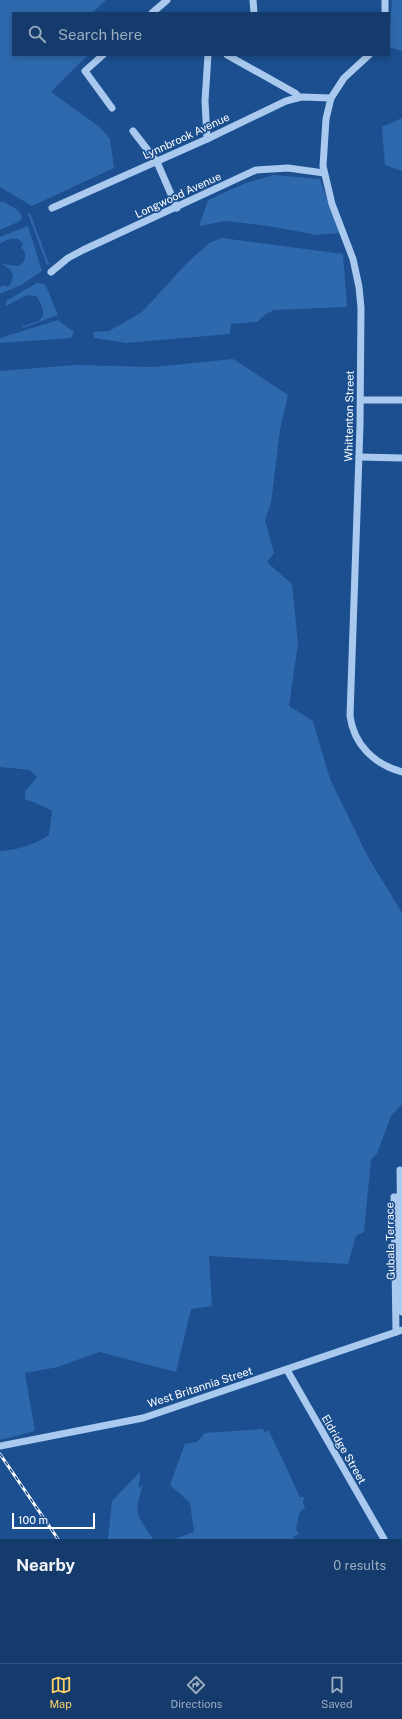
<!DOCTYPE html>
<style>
:root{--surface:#143b6b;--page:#214673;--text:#f1f3f6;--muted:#9dadc1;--line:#33557e;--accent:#ffd166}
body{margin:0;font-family:"Public Sans",sans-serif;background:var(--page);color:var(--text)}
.scale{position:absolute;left:12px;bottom:10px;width:83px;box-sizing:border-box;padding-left:4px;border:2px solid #fff;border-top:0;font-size:11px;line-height:14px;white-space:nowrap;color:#fff;-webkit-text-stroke:3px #1b4f8f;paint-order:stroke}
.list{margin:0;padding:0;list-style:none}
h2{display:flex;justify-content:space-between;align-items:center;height:52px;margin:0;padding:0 16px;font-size:17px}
h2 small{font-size:13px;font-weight:400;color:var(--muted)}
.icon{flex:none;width:22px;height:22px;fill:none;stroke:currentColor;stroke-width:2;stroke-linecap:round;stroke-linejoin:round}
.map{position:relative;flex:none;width:402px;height:1539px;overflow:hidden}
.search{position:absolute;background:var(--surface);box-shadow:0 2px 6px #0003;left:12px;right:12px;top:12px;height:44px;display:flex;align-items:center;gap:10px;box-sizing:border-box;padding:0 14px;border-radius:0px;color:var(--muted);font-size:15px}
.sheet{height:124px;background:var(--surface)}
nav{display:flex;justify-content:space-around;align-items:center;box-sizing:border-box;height:56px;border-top:1px solid var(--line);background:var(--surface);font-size:11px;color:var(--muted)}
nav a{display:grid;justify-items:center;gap:2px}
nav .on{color:var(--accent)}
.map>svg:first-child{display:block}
.green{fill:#2e69ad}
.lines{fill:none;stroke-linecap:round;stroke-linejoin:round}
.minor{stroke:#a9c9ee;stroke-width:7}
.rail-casing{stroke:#fff;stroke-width:3}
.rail{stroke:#1b4f8f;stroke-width:1.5;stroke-dasharray:4.5;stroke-linecap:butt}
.labels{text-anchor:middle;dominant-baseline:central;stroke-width:3.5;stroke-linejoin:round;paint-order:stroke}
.street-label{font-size:11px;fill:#fff;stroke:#1b4f8f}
</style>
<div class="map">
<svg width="402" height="1539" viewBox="0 0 402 1539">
<rect width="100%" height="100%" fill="#1b4f8f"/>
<g class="green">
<polygon points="0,0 106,0 92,13 13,13 13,55 88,55 51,92 101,128 110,139 114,168 32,206 0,187"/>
<polygon points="392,0 402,0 402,51 389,47"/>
<polygon points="402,118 402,171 385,165 382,127"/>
<polygon points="274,175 320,179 339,233 317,235 268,226 225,221 199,226 208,200 246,183"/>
<path d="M2 201C9 205 20 209 22 217L20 221 0 230V203Z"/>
<polygon points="30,213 49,264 47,265 28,214"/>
<path d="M28 226 42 271 21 285 0 294V287L4 285 6 287 10 285 13 277 11 270 2 264 19 266C26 261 28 254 21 247L23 245C19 234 7 239 0 244V237Z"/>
<polygon points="222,238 343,254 347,307 274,310 266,314 257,322 231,324 230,334 126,343 94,338 93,332 109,331 142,312 186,264 209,243"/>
<path d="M37 283 44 284 46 286 58 315 23 328V326L39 321 43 316C44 309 40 301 36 296L27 295 8 305H6V301Z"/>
<polygon points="58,320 74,332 71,338 0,343 0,338"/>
<path d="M233 359 288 395 280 430 271 503 265 520 274 553 267 562 292 584 298 643 289 706 313 721 330 779 368 857 402 913V1104L391 1116 377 1154 371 1159 364 1232 356 1236 348 1264 209 1256 212 1306 191 1309 176 1372 99 1352 58 1367 25 1373 35 1431 0 1440V851C20 849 32 846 49 835L52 811 36 803 25 799V791L37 777 30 770 0 767V371L75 365 154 367Z"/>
<polygon points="263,1429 264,1432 269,1431 300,1497 304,1497 303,1503 305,1508 300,1512 296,1528 299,1534 294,1536 293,1539 174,1539 194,1532 190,1503 170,1485 185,1444 197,1442 205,1433"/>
<path d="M140 1472 139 1488 143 1485C133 1514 137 1515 153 1539H108L112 1501Z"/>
</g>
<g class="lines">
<g class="minor">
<polyline points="253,0 254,13"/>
<polyline points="152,13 167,0"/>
<polyline points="385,13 385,0"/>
<polyline points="103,55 85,71 112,108"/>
<polyline points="227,55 295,93 297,95 297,98"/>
<path d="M369 55 344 78 331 98 326 119 323 166 332 204 353 259 359 287 361 308 360 426 350 716C354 745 374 764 402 772"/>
<polyline points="133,131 157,162 177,208"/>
<polyline points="207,139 205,101 208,55"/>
<polyline points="52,208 207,139 286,101 301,97 331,98"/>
<polyline points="51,272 68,258 83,250 256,170 288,168 324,173"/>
<polyline points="361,400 402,400"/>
<polyline points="359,457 402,458"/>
<polyline points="400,1170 402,1312"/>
<polyline points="396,1332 394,1197 400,1197"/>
<polyline points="287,1370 384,1539"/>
<polyline points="0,1446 143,1418 402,1330"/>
</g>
<defs>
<polyline id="rail" points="0,1454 58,1539"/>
</defs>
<use href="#rail" class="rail-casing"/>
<use href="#rail" class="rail"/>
</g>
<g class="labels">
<g class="street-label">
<text transform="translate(186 136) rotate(-25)">Lynnbrook Avenue</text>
<text transform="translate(178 195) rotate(-25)">Longwood Avenue</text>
<text transform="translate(349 416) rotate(-89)">Whittenton Street</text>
<text transform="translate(390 1241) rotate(-91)">Gubala Terrace</text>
<text transform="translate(200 1387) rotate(-18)">West Britannia Street</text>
<text transform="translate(344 1449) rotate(60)">Eldridge Street</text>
</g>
</g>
</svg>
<div class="scale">100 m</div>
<div class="search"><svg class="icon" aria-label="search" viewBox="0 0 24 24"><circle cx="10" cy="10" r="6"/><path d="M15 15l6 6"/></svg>Search here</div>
</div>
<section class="sheet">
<h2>Nearby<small>0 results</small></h2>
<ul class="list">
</ul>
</section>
<nav>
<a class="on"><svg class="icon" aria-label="map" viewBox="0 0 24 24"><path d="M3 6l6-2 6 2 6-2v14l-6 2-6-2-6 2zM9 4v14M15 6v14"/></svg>Map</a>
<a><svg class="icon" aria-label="directions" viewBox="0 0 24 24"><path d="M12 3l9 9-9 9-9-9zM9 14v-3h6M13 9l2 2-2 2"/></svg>Directions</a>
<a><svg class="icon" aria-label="saved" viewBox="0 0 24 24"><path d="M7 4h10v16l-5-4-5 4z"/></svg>Saved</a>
</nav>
